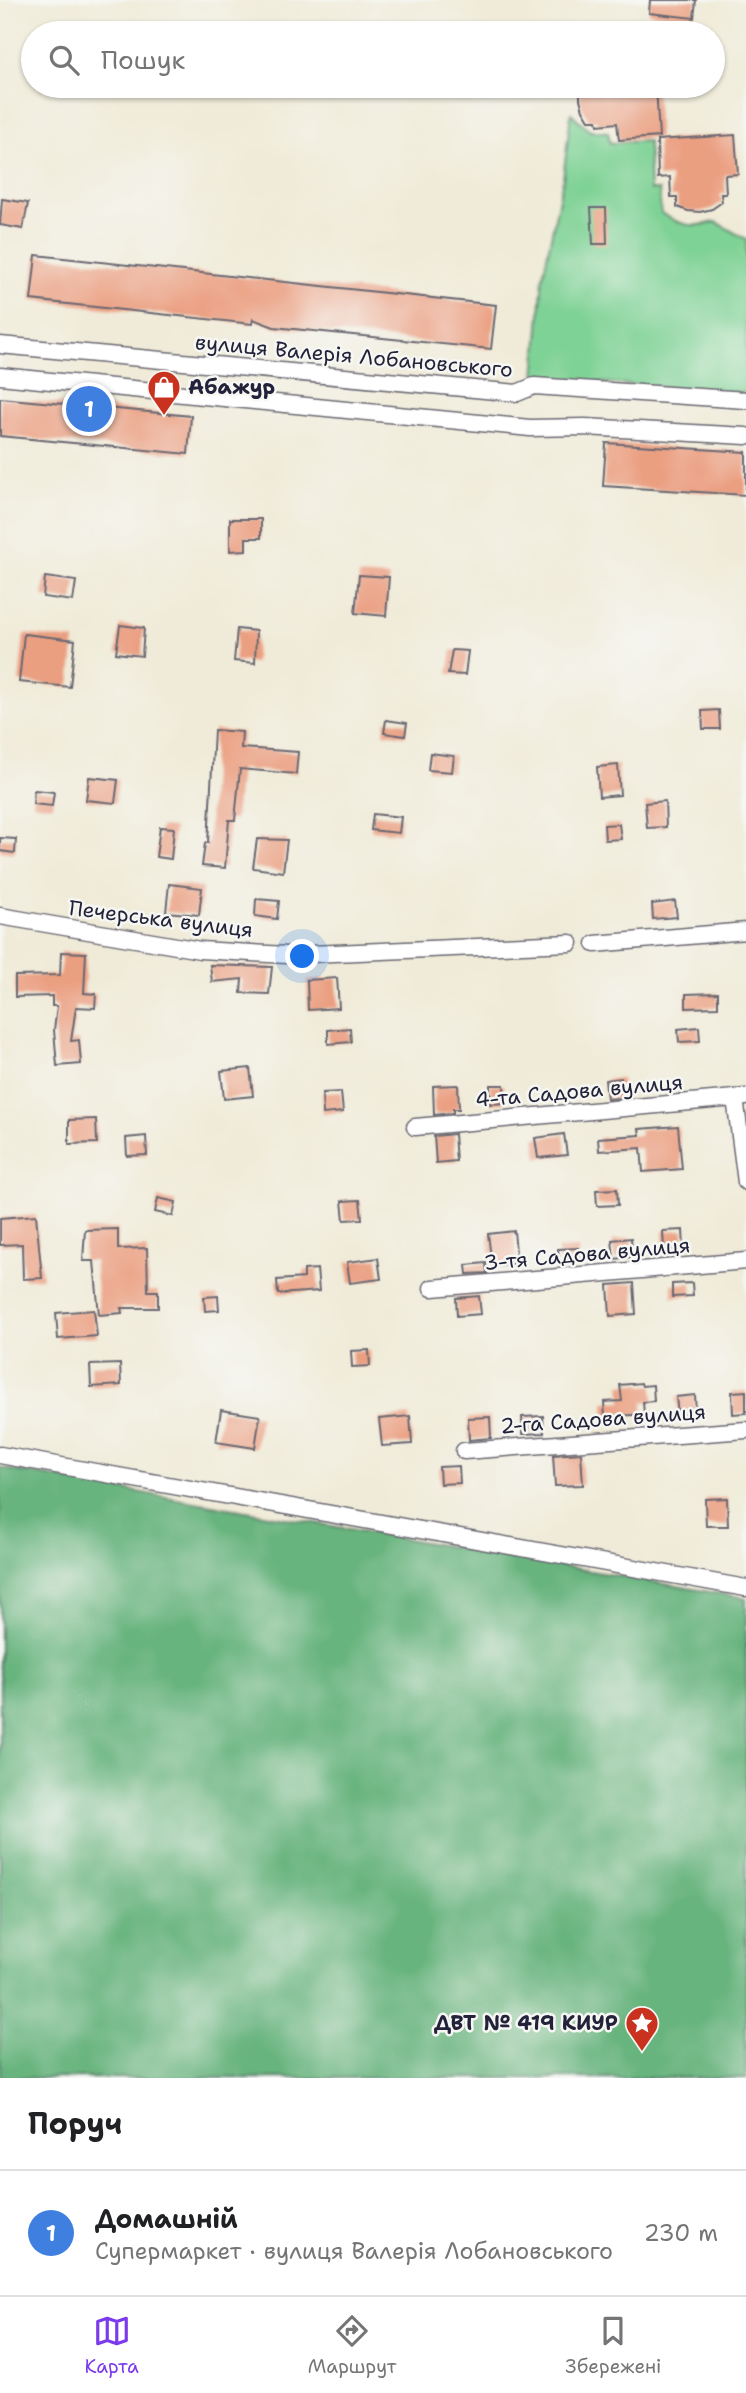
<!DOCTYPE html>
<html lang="uk">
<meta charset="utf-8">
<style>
:root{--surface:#fff;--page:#f2f2f2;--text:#202124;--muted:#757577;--line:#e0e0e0;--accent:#7c3aed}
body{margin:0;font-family:"Shantell Sans",sans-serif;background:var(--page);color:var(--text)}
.you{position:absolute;left:303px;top:957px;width:24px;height:24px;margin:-18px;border:5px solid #fff;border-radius:50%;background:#1a73e8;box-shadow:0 0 0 10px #1a73e833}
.badge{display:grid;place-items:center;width:46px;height:46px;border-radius:50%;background:var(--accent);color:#fff;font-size:23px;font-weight:700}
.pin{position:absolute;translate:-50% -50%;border:4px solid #fff;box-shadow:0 2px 7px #0006}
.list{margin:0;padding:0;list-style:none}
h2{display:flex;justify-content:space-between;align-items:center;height:91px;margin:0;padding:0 28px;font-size:30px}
h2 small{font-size:23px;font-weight:400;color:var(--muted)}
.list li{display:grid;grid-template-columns:46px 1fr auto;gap:21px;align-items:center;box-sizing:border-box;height:126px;padding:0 28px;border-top:2px solid var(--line)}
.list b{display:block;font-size:26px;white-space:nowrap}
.list p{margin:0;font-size:23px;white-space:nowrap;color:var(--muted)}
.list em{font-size:23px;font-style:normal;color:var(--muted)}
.icon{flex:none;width:38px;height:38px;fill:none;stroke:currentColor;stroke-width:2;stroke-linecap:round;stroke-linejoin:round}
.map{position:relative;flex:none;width:746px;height:2078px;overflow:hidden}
.search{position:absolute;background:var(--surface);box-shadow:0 2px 5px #0004;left:21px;right:21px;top:21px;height:77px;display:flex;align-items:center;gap:18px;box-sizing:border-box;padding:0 24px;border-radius:38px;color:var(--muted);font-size:26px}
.sheet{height:217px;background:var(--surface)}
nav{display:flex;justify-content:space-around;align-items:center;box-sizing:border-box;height:98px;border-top:2px solid var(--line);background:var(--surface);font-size:19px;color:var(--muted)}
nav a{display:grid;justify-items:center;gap:4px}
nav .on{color:var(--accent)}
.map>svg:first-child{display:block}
.green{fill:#7fd295;stroke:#507a68;stroke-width:2}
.forest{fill:#67b47e;stroke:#446b5c;stroke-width:2}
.building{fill:#eb9f81}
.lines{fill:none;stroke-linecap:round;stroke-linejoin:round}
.street-casing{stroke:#6a6872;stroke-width:19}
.street{stroke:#fff;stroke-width:16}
.labels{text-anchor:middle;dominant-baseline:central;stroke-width:5;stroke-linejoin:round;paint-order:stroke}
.street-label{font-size:21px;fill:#22223b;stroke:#f6f6f2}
.poi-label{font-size:21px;font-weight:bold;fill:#22223b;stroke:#f6f6f2;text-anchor:start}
</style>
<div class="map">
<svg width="746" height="2078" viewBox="0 0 746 2078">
<rect width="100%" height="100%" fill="#f6f6f2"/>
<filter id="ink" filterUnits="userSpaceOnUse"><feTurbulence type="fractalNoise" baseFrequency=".0143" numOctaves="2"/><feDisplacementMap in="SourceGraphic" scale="14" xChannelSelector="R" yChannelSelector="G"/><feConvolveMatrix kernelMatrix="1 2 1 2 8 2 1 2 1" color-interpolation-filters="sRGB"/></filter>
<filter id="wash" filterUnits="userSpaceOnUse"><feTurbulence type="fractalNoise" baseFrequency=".00686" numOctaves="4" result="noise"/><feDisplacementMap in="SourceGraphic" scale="28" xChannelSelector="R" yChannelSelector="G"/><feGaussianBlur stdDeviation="1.57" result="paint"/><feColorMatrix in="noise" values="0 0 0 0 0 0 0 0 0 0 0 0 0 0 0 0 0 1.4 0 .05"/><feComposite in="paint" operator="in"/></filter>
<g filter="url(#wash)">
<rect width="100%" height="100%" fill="#f0ebd8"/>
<path class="green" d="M571 113 590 131 608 132 610 143 648 141 650 190H659L661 213C682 226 692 228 716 222L746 239V393L535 378 543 276 563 179Z"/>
<polygon class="forest" points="0,1468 746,1598 746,2078 0,2078"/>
<g id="blocks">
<g class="building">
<polygon points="650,0 696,0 694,18 649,13"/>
<polygon points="580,86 656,86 659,137 619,140 617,123 598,125 597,120 589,120 583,110 580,99"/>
<polygon points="735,135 738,174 725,175 726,194 721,194 722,202 712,209 700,212 688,211 677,207 677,197 671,197 670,177 658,178 657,140"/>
<polygon points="2,199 28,203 23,229 0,225"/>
<polygon points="591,208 606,208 607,244 593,244"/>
<polygon points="36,255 496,305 491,349 274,327 253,319 252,324 31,300"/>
<polygon points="0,398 191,416 188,454 0,436"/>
<polygon points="606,443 746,452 746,495 603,486"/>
<polygon points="230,519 261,519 261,538 246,538 246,550 230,551"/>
<polygon points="359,575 389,577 386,616 355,613"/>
<polygon points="45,577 76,581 73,601 43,597"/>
<polygon points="120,625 144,628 142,656 116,653"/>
<polygon points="237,629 256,631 255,663 234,661"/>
<polygon points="24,634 75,640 70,687 19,682"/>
<polygon points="452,650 468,651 465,675 448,674"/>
<polygon points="719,710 720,729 703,729 702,711"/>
<polygon points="386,720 407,723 405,736 384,733"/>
<polygon points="214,730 242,732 241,748 298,752 296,774 240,769 235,820 229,820 225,868 202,866 205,843 208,843"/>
<polygon points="430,753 454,756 452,772 428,770"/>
<polygon points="618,765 620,795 599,797 597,767"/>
<polygon points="89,777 118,780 115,803 86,800"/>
<polygon points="34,790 54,792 52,806 33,804"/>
<polygon points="665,801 666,827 647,828 645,803"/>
<polygon points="373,814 401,817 399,833 371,830"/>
<polygon points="619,824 621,839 605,840 604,825"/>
<polygon points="160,827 174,828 171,859 156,857"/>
<polygon points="0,838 16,839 15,853 0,851"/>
<polygon points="257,839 287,840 283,872 253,868"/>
<polygon points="169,884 202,888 199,915 166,912"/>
<polygon points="256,899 279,901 277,919 255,916"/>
<polygon points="675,901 677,917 653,919 652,904"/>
<polygon points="61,952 86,953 84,993 96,994 95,1008 76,1007 71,1041 79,1040 81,1064 57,1066 54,1030 57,1006 52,1006 52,996 15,997 15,976 60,975"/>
<polygon points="210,965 272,967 269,994 241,993 242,979 212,982"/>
<polygon points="337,978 339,1008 308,1010 307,980"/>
<polygon points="718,993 718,1007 686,1008 686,994"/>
<polygon points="699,1027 700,1041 679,1042 678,1029"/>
<polygon points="350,1028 351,1042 328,1044 328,1030"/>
<polygon points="250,1068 253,1096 224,1099 221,1071"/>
<polygon points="621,1078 623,1098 607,1099 605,1080"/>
<polygon points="458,1085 459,1109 453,1109 453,1113 434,1115 433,1086"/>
<polygon points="490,1085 504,1085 505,1103 490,1104"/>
<polygon points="341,1092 343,1112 323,1114 322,1093"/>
<polygon points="96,1119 97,1143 69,1144 69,1120"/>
<polygon points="678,1126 682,1169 643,1172 641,1148 599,1151 598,1138 640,1135 639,1129"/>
<polygon points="454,1134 456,1161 436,1163 434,1136"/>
<polygon points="564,1134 567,1155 538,1158 535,1138"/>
<polygon points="146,1136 147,1155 127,1156 126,1138"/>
<polygon points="617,1189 618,1205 597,1206 596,1190"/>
<polygon points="158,1198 176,1202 173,1216 155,1212"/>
<polygon points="360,1200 362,1219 344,1220 342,1201"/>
<polygon points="36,1215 42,1278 23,1279 22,1244 0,1245 0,1218"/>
<polygon points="118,1229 118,1249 147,1248 148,1291 158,1291 158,1308 121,1308 122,1313 99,1315 94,1261 83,1261 85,1230"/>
<polygon points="683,1230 684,1248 664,1250 663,1231"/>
<polygon points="514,1231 517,1263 492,1266 488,1234"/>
<polygon points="631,1238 633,1257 614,1259 612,1240"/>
<polygon points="578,1248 579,1261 559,1264 558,1249"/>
<polygon points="378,1258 381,1279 350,1283 347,1262"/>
<polygon points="486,1263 487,1273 467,1274 466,1265"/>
<polygon points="317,1269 319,1291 278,1294 277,1280 304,1278 304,1270"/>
<polygon points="634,1283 636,1314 610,1316 608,1285"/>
<polygon points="692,1283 693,1296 672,1297 672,1284"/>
<polygon points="218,1296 219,1310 205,1311 204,1297"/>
<polygon points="479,1296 481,1314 457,1316 456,1298"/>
<polygon points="94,1310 97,1336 58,1339 56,1313"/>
<polygon points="369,1350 370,1366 352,1367 351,1351"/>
<polygon points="120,1364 121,1385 91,1387 90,1365"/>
<polygon points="641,1383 642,1386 653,1385 654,1401 643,1402 644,1414 605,1417 604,1402 622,1401 620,1385"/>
<polygon points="746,1391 746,1413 733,1414 732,1392"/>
<polygon points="695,1395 696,1413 678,1414 676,1397"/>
<polygon points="221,1410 260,1416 255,1448 216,1442"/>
<polygon points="410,1416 412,1444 382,1446 379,1419"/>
<polygon points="543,1416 544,1433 523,1434 522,1417"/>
<polygon points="490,1417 491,1438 469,1440 468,1418"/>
<polygon points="581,1453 583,1485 555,1486 553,1455"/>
<polygon points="459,1466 460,1483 440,1484 439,1467"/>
<polygon points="727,1498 728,1526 706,1526 705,1499"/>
</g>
</g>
</g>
<g filter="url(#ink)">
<use href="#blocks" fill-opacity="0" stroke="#6a6872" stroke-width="2"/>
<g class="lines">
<defs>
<g id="street">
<polyline points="0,345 517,393 534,386 746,400"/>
<polyline points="0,376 530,428 585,427 746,436"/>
<polyline points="0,916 200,950 287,955 570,943"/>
<polyline points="595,944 746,931"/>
<polyline points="735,1098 746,1182"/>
<polyline points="415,1127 746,1097"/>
<polyline points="432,1288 746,1261"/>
<polyline points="464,1451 746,1430"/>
<polyline points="0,1455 746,1588"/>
</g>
</defs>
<use href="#street" class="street-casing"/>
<use href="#street" class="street"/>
</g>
</g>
<defs>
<symbol id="shop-pin" viewBox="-11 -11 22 30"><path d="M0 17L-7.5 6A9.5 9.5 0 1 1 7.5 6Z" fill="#c8321e" stroke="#f6f6f2"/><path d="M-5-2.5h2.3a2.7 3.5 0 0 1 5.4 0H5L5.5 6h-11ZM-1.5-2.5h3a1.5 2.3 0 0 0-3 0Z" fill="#fff"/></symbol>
<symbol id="sight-pin" viewBox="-11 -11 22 30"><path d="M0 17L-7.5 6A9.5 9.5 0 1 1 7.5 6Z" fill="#c8321e" stroke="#f6f6f2"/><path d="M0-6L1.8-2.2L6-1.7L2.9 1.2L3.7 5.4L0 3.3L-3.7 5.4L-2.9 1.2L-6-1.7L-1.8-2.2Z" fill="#fff"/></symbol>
</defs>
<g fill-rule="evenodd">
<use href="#shop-pin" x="145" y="368" width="38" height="52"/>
<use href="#sight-pin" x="623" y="2004" width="38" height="52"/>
</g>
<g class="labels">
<g class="street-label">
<text transform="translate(354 356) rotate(5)">вулиця Валерія Лобановського</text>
<text transform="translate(161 919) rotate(7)">Печерська вулиця</text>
<text transform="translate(579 1091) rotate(-5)">4-та Садова вулиця</text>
<text transform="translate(587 1254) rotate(-5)">3-тя Садова вулиця</text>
<text transform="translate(603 1419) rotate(-4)">2-га Садова вулиця</text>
</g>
<g class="poi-label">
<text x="188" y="387">Абажур</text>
<text x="618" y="2023" text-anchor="end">ДВТ № 419 КИУР</text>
</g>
</g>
</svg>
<div class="you"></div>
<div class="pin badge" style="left:89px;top:409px;background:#3f7fe0">1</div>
<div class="search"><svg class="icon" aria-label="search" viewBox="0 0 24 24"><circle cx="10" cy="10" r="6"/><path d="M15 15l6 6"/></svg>Пошук</div>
</div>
<section class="sheet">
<h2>Поруч<small></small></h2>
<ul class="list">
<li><span class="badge" style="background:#3f7fe0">1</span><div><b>Домашній</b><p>Супермаркет · вулиця Валерія Лобановського</p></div><em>230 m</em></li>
</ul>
</section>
<nav>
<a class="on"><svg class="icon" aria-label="map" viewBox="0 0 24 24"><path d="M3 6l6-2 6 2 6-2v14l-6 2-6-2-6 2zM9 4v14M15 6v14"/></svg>Карта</a>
<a><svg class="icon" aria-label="directions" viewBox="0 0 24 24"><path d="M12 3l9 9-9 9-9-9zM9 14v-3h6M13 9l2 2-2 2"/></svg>Маршрут</a>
<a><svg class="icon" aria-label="saved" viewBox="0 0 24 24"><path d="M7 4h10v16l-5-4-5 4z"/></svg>Збережені</a>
</nav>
